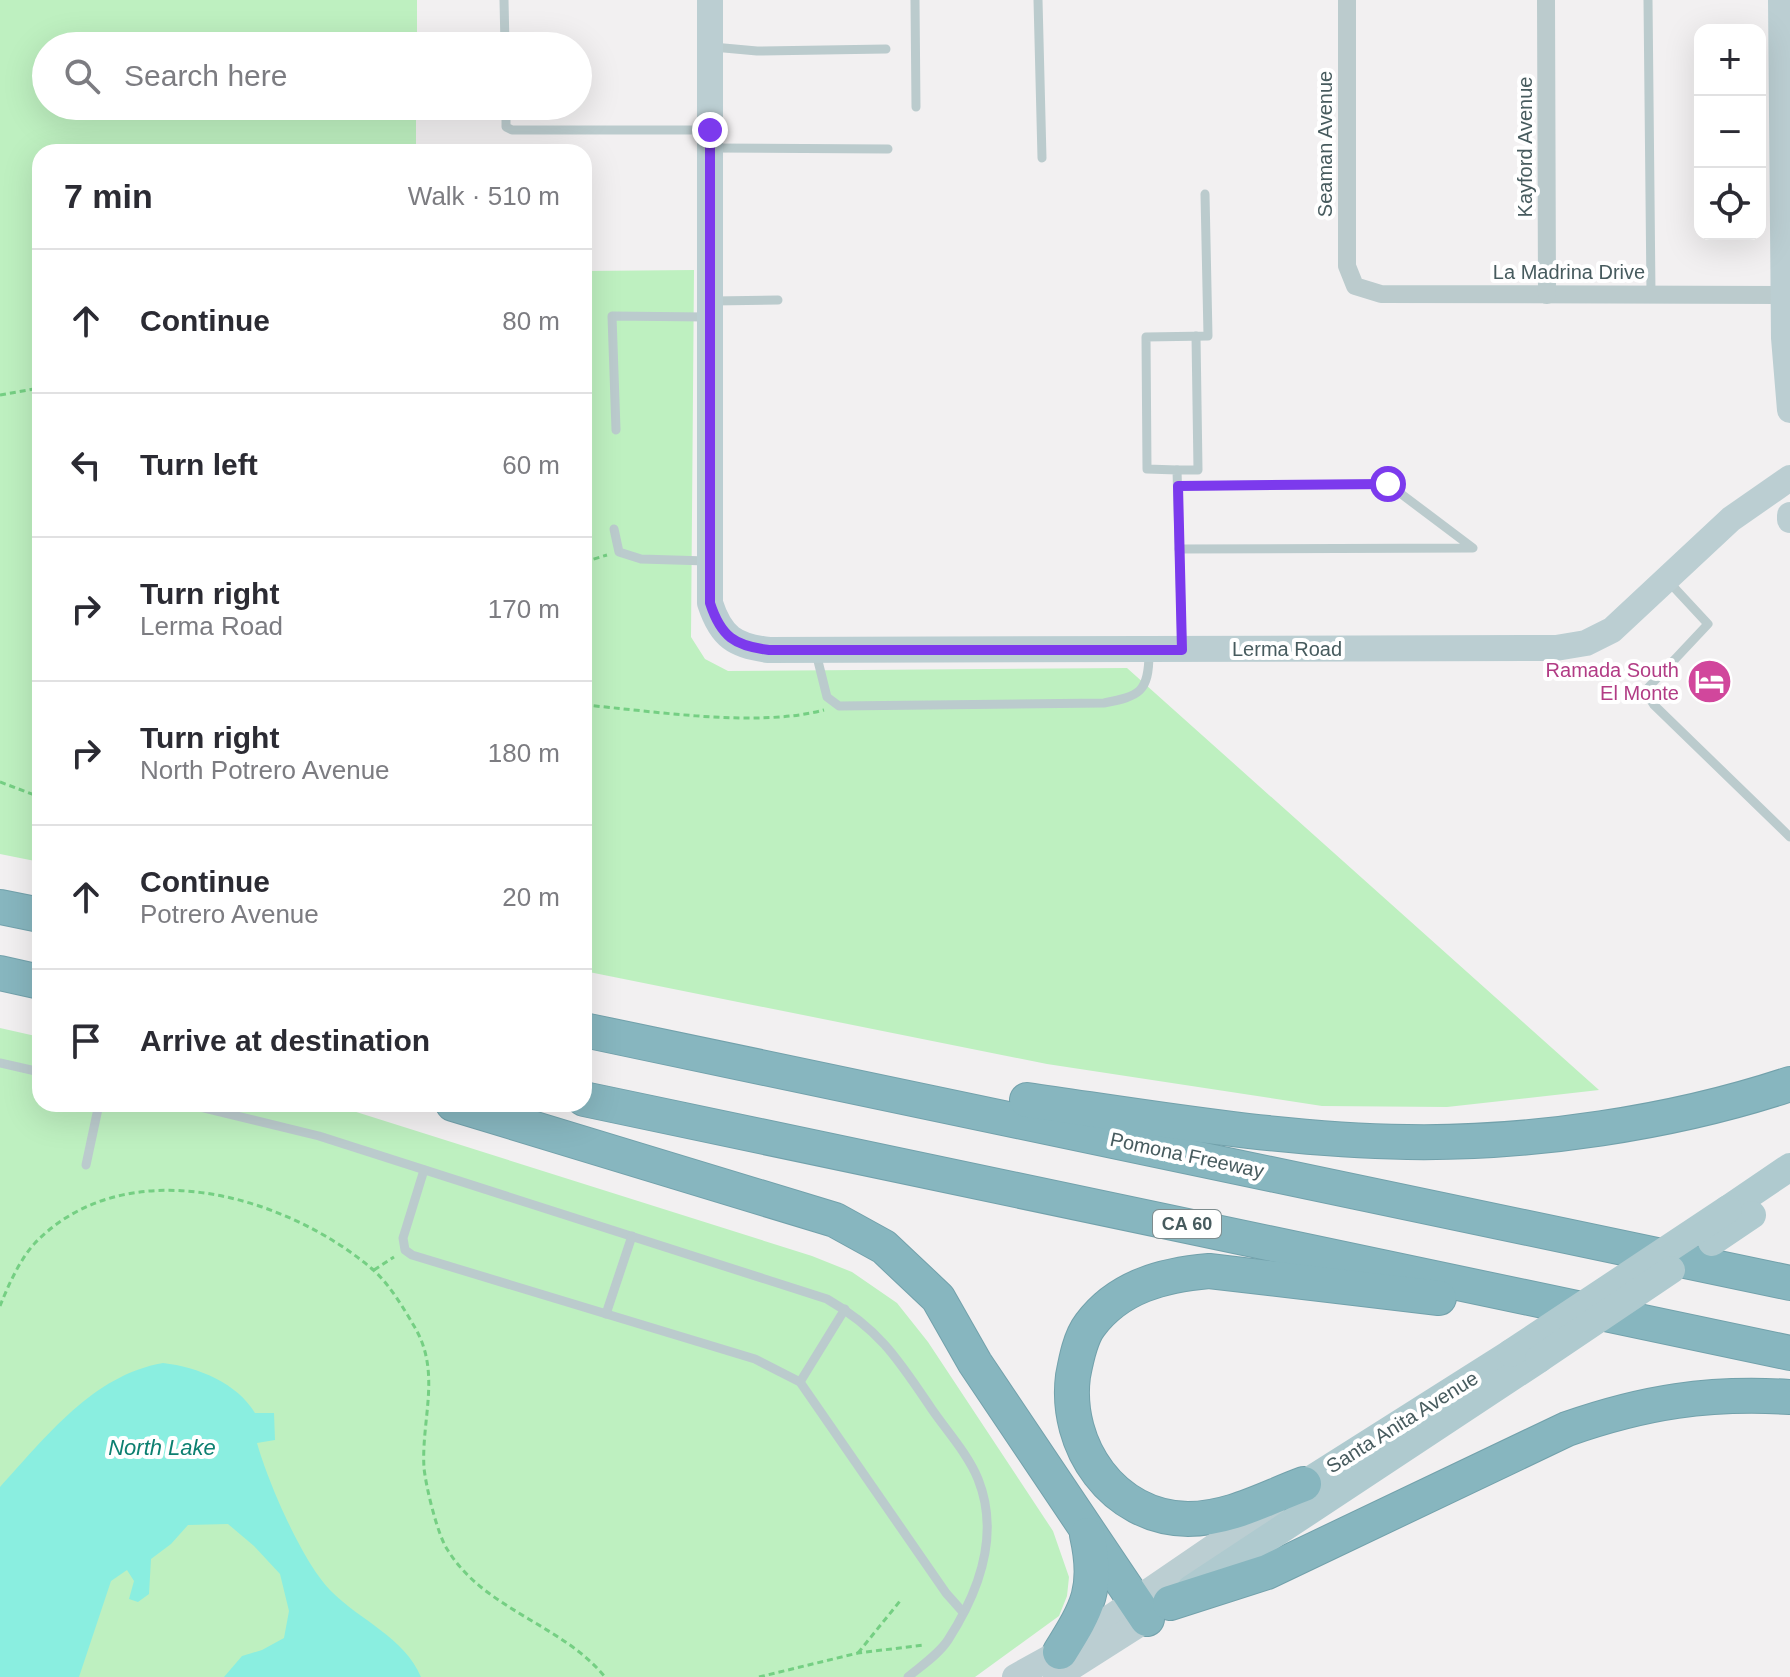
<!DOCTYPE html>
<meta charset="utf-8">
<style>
:root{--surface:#fff;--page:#f7f7f7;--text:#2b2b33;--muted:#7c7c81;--line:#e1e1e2}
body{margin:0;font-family:Helvetica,sans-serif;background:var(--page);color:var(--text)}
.controls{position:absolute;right:24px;top:24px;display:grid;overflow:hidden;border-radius:16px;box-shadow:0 8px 32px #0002}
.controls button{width:72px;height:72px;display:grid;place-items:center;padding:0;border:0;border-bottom:2px solid var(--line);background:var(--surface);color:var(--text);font:40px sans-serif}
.stop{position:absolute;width:24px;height:24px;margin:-18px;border:6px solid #7c3aed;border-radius:50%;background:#fff}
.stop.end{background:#7c3aed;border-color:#fff;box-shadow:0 2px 8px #0008}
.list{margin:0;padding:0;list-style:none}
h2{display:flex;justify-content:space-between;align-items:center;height:104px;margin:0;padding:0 32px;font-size:34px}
h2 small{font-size:26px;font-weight:400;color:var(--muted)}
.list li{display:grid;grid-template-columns:52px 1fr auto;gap:24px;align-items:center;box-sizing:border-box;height:144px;padding:0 32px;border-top:2px solid var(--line)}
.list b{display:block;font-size:30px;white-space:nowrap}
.list p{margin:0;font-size:26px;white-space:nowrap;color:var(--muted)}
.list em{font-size:26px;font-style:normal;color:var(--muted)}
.icon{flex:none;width:44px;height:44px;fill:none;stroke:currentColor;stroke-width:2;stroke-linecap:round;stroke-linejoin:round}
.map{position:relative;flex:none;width:1790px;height:1677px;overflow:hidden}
.search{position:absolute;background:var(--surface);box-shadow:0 8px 32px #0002;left:32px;top:32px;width:560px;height:88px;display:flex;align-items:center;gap:20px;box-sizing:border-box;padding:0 28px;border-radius:44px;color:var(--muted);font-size:30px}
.panel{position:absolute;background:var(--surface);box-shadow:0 8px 32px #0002;left:32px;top:144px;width:560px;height:968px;border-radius:24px}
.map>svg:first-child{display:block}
.green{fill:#bef0c0}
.water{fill:#8aeee0}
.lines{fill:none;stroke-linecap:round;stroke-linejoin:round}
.highway-casing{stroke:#72a1ab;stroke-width:36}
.path{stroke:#75cf83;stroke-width:3;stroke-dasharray:6 4;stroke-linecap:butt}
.lane{stroke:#bbcbcd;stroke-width:9}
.street{stroke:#bbcbcd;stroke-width:18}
.secondary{stroke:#bbced2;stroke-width:26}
.primary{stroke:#afcacf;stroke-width:28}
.highway{stroke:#87b6bf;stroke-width:34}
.primary-bridge{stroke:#afcacf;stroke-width:28}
.route{stroke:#7c3aed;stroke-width:10}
.labels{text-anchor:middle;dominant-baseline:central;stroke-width:8;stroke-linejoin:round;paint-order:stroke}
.shield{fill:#fff;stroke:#7e8c8e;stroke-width:2}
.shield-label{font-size:18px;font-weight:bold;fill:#475b5e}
.street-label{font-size:20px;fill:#475b5e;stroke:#fff}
.hotel-label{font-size:20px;fill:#b23c85;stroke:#fff;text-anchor:end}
.water-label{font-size:22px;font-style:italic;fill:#0c7f70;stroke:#fff}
</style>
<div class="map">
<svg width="1790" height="1677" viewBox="0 0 1790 1677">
<rect width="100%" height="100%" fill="#f2f0f1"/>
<g class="green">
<polygon points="0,0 417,0 417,46 46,46 46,106 416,106 416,152 40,152 40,862 0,854"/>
<polygon points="694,270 691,637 705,659 728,671 1127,668 1599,1090 1447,1107 1322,1106 1047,1064 584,971 584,271"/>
<polygon points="0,1028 40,1037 40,1104 331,1104 812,1256 852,1272 897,1303 928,1342 1053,1531 1069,1577 1067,1596 1059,1616 975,1677 0,1677"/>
</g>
<path class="water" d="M163 1363C198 1367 237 1383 255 1413H274L275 1440 257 1443C268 1482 303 1564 332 1592 361 1621 404 1637 421 1677H224L242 1656 262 1650 284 1638 289 1611 280 1574 254 1546 228 1524 188 1525 171 1544 151 1559 149 1594 138 1602 129 1599 134 1581 127 1570 111 1581 79 1677H0V1487C46 1437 93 1375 163 1363Z"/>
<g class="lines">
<defs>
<g id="highway">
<polyline points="0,907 40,915"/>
<polyline points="0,973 40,982"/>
<polyline points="584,1030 1790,1283"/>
<polyline points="584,1099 1790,1353"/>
<path d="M1027 1100C1153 1118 1279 1140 1407 1142 1531 1144 1673 1123 1790 1084"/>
<polyline points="453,1104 835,1220 884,1247 938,1298 975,1363 1147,1619"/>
<path d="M1304 1484C1266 1498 1230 1519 1188 1519 1113 1518 1064 1446 1073 1376 1076 1360 1080 1338 1090 1325 1119 1286 1164 1275 1209 1271L1439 1298"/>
<path d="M1170 1603 1267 1572 1567 1429C1644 1402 1708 1392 1790 1397"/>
<path d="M1060 1652C1088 1607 1099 1588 1087 1535"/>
</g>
</defs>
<use href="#highway" class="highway-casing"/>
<g class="path">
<polyline points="0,395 40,388"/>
<polyline points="584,562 607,555"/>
<path d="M584 705C655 711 756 728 824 710"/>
<polyline points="0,782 40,797"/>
<polyline points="374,1270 394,1257"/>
<path d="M0 1306C8 1286 20 1259 35 1243 125 1150 283 1194 371 1268 388 1282 403 1307 414 1326 442 1372 421 1419 424 1468 426 1487 437 1533 447 1549 484 1610 562 1624 605 1677"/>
<polyline points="858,1653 900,1601"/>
<polyline points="759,1677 858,1653 924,1645"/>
</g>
<g class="lane">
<polyline points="504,0 505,46"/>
<polyline points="915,0 916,107"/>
<polyline points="1038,0 1042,158"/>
<polyline points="1648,0 1651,294"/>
<polyline points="713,47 757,51 886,49"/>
<polyline points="506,106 506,127 512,130 707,130"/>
<polyline points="713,148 888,149"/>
<polyline points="713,301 778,300"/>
<polyline points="616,430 612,316 706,317"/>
<polyline points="1177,470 1198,470 1196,336"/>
<polyline points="1178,486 1388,484 1473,548 1179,549"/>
<polyline points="614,529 619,552 641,559 707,561"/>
<polyline points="1669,582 1708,624 1645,691 1654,705 1790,837"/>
<polyline points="1182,646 1177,470 1147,469 1146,337 1208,336 1205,194"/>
<path d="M816 653 827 697 839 706 1104 703C1139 696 1149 693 1149 653"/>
<polyline points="0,1063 40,1072"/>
<path d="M187 1104 319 1136 827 1299C879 1329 898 1359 931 1408 946 1430 968 1454 978 1479 1000 1534 979 1592 948 1640 939 1654 921 1666 908 1677"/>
<polyline points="86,1165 99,1104"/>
<polyline points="424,1170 403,1238 405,1250 412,1255 755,1359 800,1382 946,1593 962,1611"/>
<polyline points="606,1314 632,1236"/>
<polyline points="800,1382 845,1309"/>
</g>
<g class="street">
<polyline points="1347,0 1347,266 1355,286 1381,294 1783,295"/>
<polyline points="1546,0 1547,295"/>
</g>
<g class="secondary">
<path d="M710 0V603C721 637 735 646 769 650L1556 648 1586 643 1612 630 1731 519 1790 478"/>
<polyline points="1781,0 1784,338 1790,410"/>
<polyline points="1790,515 1790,520"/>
<polyline points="1015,1677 1060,1652 1272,1507"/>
<polyline points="1056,1677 1147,1619"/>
</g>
<g class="primary">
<polyline points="1728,1209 1790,1167"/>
<polyline points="1304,1484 1511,1353"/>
<polyline points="1191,1589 1539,1359"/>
</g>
<use href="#highway" class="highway"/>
<g class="primary-bridge">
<polyline points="1712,1242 1752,1215"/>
<polyline points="1511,1353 1728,1209"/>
<polyline points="1539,1359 1671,1270"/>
</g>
</g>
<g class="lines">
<path class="route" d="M710 130V603C721 637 735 646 769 650H1182L1178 486 1388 484"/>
</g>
<defs>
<symbol id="hotel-disc" viewBox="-11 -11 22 22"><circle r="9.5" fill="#d1479c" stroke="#fff"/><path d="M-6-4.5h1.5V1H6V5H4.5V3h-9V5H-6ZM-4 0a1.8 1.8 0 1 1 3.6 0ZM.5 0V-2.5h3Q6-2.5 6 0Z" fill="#fff"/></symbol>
</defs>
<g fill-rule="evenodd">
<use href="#hotel-disc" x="1684" y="656" width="51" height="51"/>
</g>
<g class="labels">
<rect class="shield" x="1153" y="1210" width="68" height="28" rx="6"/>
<g class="shield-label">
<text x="1187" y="1224">CA 60</text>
</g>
<g class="street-label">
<text transform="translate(1325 144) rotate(-90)">Seaman Avenue</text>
<text transform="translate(1525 147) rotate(-90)">Kayford Avenue</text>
<text x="1569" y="272">La Madrina Drive</text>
<text x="1287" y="649">Lerma Road</text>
<text transform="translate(1187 1155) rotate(12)">Pomona Freeway</text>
<text transform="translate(1402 1422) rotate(-32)">Santa Anita Avenue</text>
</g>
<g class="hotel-label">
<text x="1679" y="670">Ramada South<tspan x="1679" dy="23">El Monte</tspan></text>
</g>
<g class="water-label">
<text x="162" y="1447">North Lake</text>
</g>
</g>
</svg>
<div class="controls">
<button>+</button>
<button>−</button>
<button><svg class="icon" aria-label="locate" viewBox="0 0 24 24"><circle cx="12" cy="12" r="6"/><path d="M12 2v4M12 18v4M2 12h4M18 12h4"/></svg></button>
</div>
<div class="stop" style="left:1388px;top:484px"></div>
<div class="stop end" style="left:710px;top:130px"></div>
<div class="search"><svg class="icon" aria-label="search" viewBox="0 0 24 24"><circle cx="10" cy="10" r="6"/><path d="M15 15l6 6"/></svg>Search here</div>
<section class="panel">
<h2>7 min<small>Walk · 510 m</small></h2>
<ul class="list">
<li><svg class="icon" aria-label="ahead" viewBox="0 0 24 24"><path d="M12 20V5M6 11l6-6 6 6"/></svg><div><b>Continue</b></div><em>80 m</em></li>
<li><svg class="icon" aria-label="left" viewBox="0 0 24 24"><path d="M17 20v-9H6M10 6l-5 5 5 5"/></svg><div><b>Turn left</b></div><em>60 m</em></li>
<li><svg class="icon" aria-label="right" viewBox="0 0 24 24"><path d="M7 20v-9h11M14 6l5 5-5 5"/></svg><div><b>Turn right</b><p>Lerma Road</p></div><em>170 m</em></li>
<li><svg class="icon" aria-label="right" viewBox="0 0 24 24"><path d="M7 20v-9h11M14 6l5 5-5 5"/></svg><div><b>Turn right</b><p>North Potrero Avenue</p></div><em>180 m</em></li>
<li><svg class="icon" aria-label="ahead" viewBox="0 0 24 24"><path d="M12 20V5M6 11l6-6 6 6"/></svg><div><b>Continue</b><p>Potrero Avenue</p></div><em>20 m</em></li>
<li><svg class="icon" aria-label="arrive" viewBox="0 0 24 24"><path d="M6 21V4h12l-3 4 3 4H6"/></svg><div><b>Arrive at destination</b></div></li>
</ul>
</section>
</div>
